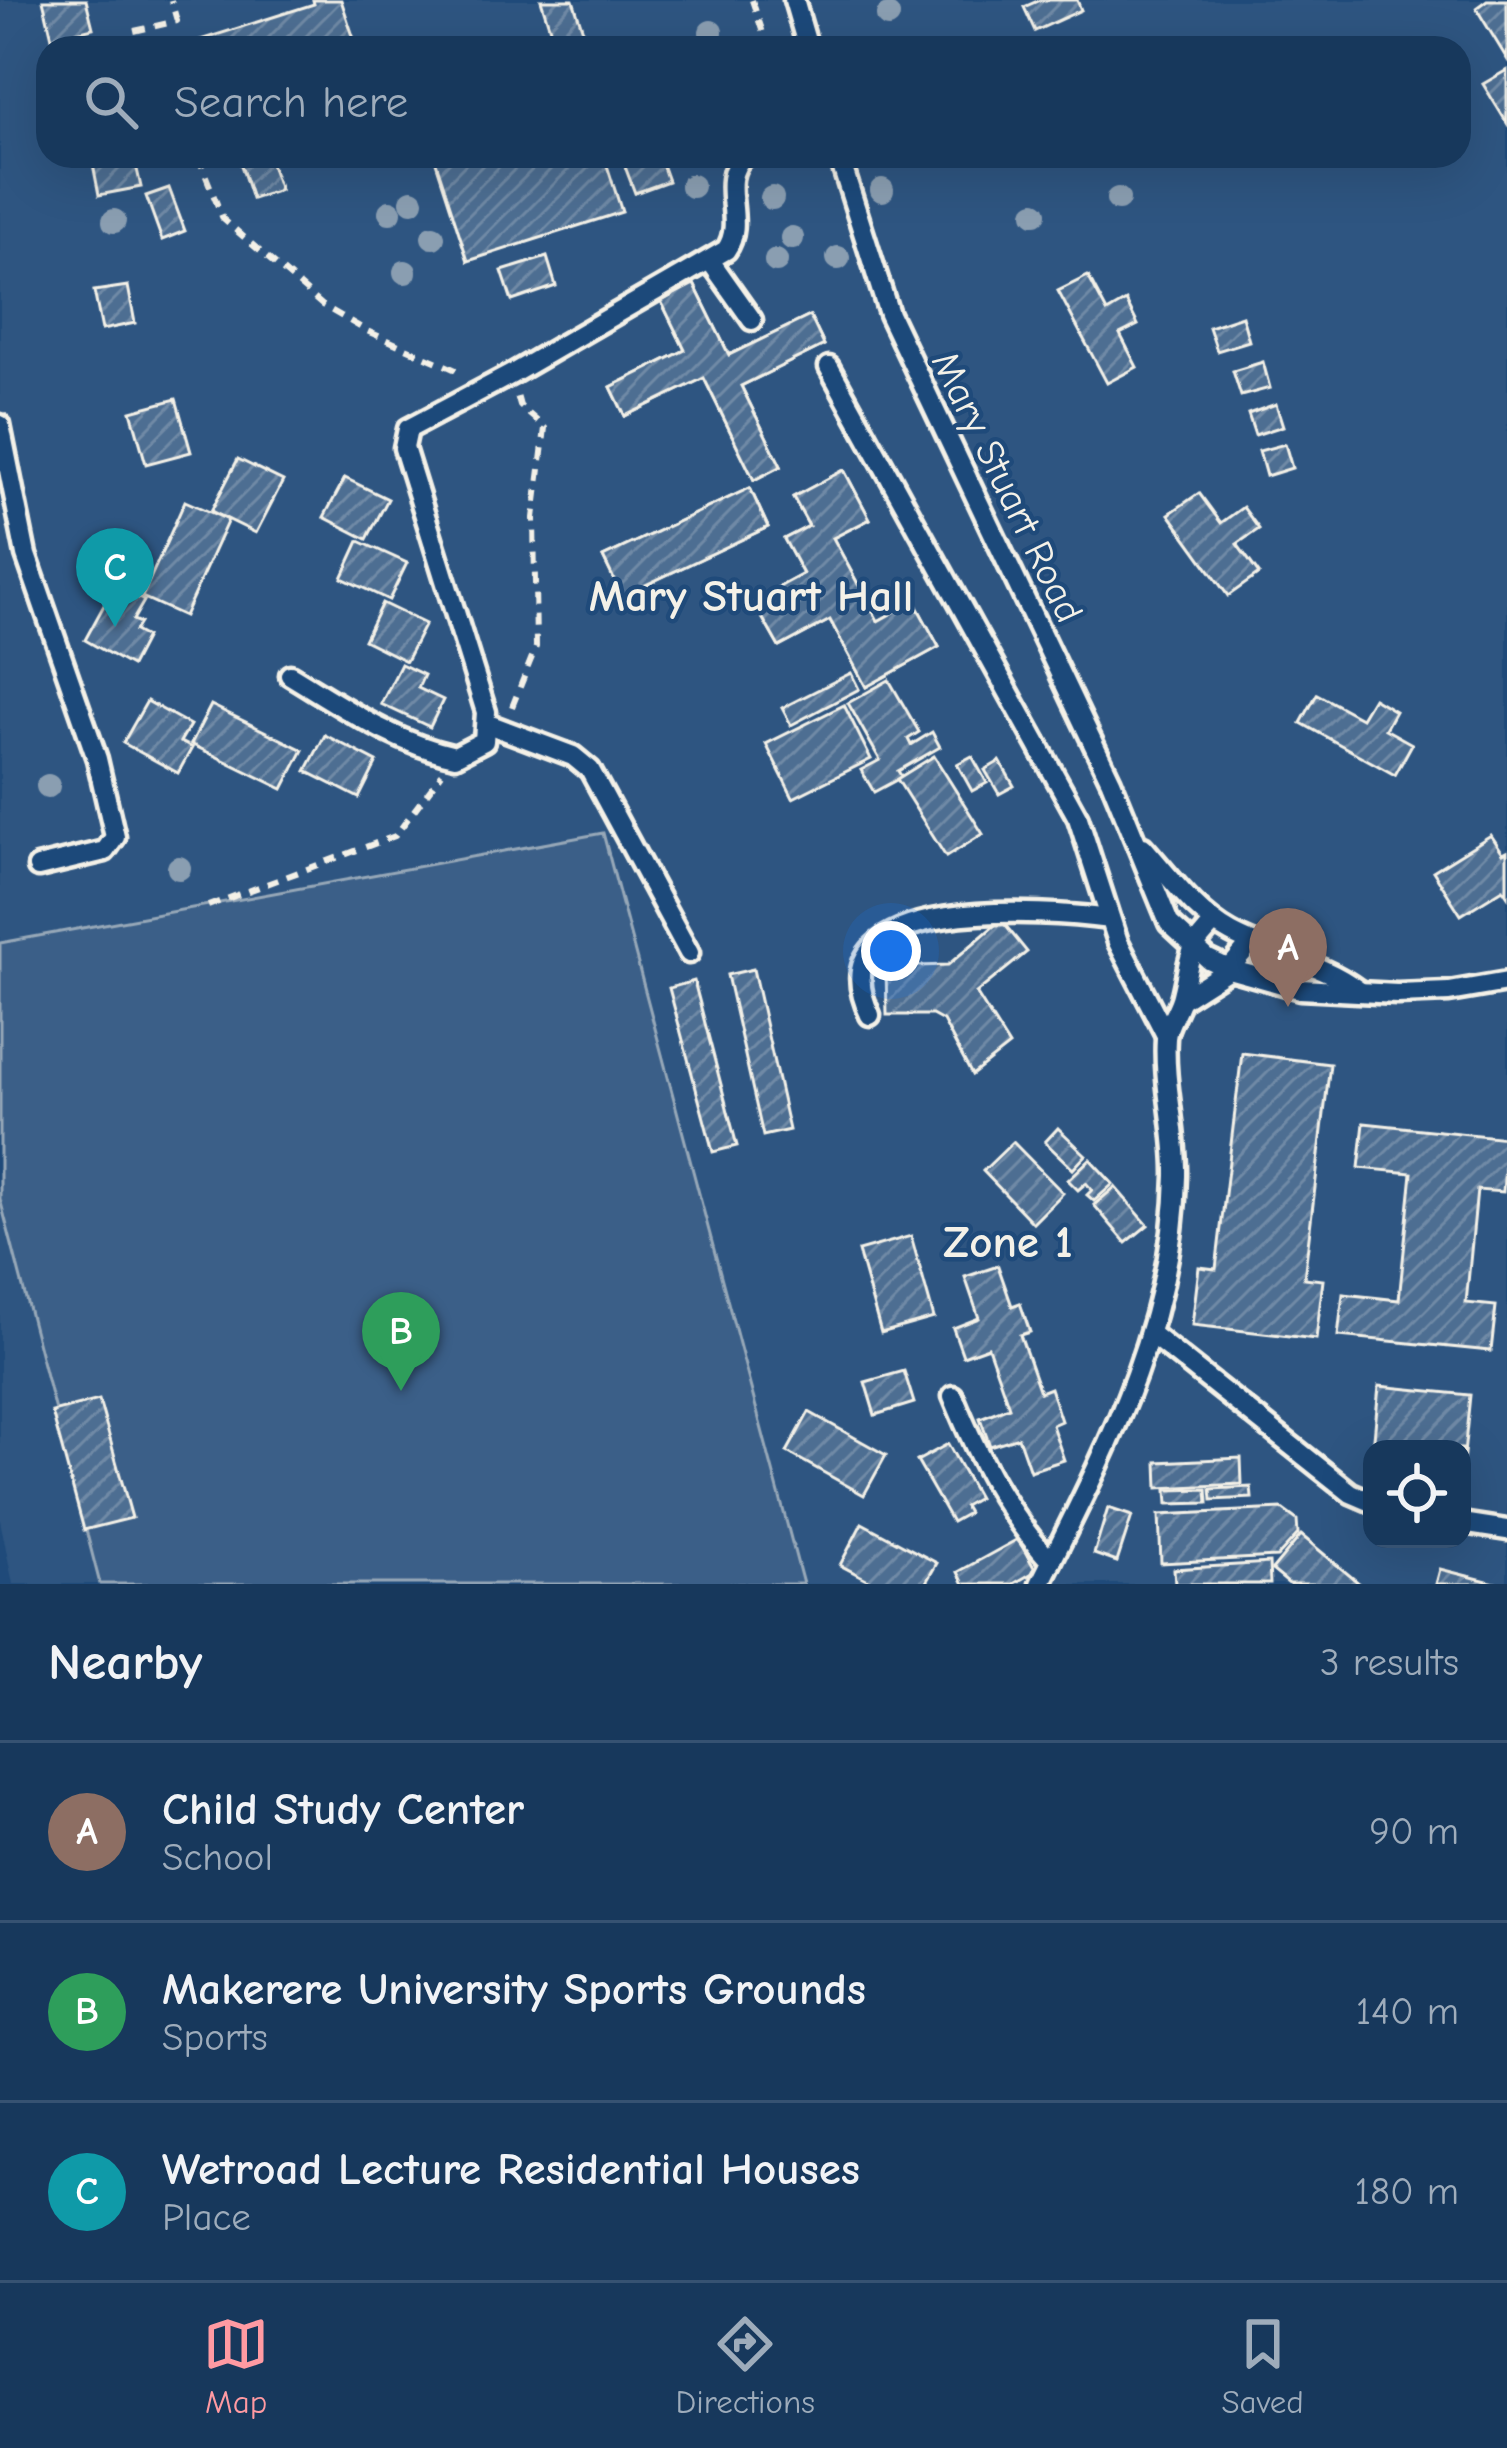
<!DOCTYPE html>
<style>
:root{--surface:#17385c;--page:#203f62;--text:#f1f3f6;--muted:#9eacbb;--line:#365272;--accent:#ff9aa2}
body{margin:0;font-family:"Comic Neue",sans-serif;background:var(--page);color:var(--text)}
.controls{position:absolute;right:36px;bottom:36px;display:grid;overflow:hidden;border-radius:24px;box-shadow:0 12px 48px #0002}
.controls button{width:108px;height:108px;display:grid;place-items:center;padding:0;border:0;border-bottom:3px solid var(--line);background:var(--surface);color:var(--text);font:60px sans-serif}
.you{position:absolute;left:891px;top:951px;width:42px;height:42px;margin:-30px;border:9px solid #fff;border-radius:50%;background:#1a73e8;box-shadow:0 0 0 18px #1a73e833}
.badge{display:grid;place-items:center;width:78px;height:78px;border-radius:50%;background:var(--accent);color:#fff;font-size:39px;font-weight:700}
.pin{position:absolute;translate:-50% -99px;filter:drop-shadow(0 3px 6px #0008)}
.pin::after{content:'';position:absolute;top:63px;width:42px;height:36px;background:inherit;clip-path:polygon(0 0,100% 0,50% 100%)}
.list{margin:0;padding:0;list-style:none}
h2{display:flex;justify-content:space-between;align-items:center;height:156px;margin:0;padding:0 48px;font-size:51px}
h2 small{font-size:39px;font-weight:400;color:var(--muted)}
.list li{display:grid;grid-template-columns:78px 1fr auto;gap:36px;align-items:center;box-sizing:border-box;height:180px;padding:0 48px;border-top:3px solid var(--line)}
.list b{display:block;font-size:45px;white-space:nowrap}
.list p{margin:0;font-size:39px;white-space:nowrap;color:var(--muted)}
.list em{font-size:39px;font-style:normal;color:var(--muted)}
.icon{flex:none;width:66px;height:66px;fill:none;stroke:currentColor;stroke-width:2;stroke-linecap:round;stroke-linejoin:round}
.map{position:relative;flex:none;width:1507px;height:1584px;overflow:hidden}
.search{position:absolute;background:var(--surface);box-shadow:0 12px 48px #0002;left:36px;right:36px;top:36px;height:132px;display:flex;align-items:center;gap:30px;box-sizing:border-box;padding:0 42px;border-radius:36px;color:var(--muted);font-size:45px}
.sheet{height:696px;background:var(--surface)}
nav{display:flex;justify-content:space-around;align-items:center;box-sizing:border-box;height:168px;border-top:3px solid var(--line);background:var(--surface);font-size:33px;color:var(--muted)}
nav a{display:grid;justify-items:center;gap:6px}
nav .on{color:var(--accent)}
.map>svg:first-child{display:block}
.built{fill:#2d5581;fill-rule:evenodd}
.pitch{fill:#3a5f88;stroke:#97a8b8;stroke-width:3}
.building{fill:url(#building-hatch);stroke:#f4f1e8;stroke-width:3}
.lines{fill:none;stroke-linecap:round;stroke-linejoin:round}
.service-casing{stroke:#f4f1e8;stroke-width:27}
.path{stroke:#f4f1e8;stroke-width:6;stroke-dasharray:12 9;stroke-linecap:butt}
.service{stroke:#1f4a7a;stroke-width:18}
.tree{fill:#8a9eb1}
.labels{text-anchor:middle;dominant-baseline:central;stroke-width:9;stroke-linejoin:round;paint-order:stroke}
.street-label{font-size:39px;fill:#f4f1e8;stroke:#1f4a7a}
.quarter-label{font-size:45px;font-weight:bold;fill:#f4f1e8;stroke:#1f4a7a}
</style>
<div class="map">
<svg width="1507" height="1584" viewBox="0 0 1507 1584">
<defs>
<pattern id="building-hatch" width="6" height="6" patternUnits="userSpaceOnUse" patternTransform="scale(3)"><rect width="6" height="6" fill="#4d6e92"/><path d="M-1 1l2-2M0 6l6-6M5 7l2-2" fill="none" stroke="#708aa6"/></pattern>
</defs>
<rect width="100%" height="100%" fill="#1f4a7a"/>
<filter id="ink" filterUnits="userSpaceOnUse"><feTurbulence type="fractalNoise" baseFrequency=".00833" numOctaves="2"/><feDisplacementMap in="SourceGraphic" scale="24" xChannelSelector="R" yChannelSelector="G"/><feConvolveMatrix kernelMatrix="1 2 1 2 8 2 1 2 1" color-interpolation-filters="sRGB"/></filter>
<g filter="url(#ink)">
<path class="built" d="M0 0H1507V1584H13L0 1520ZM48 48H1459V156H48ZM1372 1449H1462V1539H1372Z"/>
<polygon class="pitch" points="603,833 803,1584 100,1584 0,1199 0,943"/>
<g class="building">
<polygon points="43,0 86,0 93,28 52,38"/>
<polygon points="313,0 341,0 357,48 175,48 314,4"/>
<polygon points="541,0 573,0 588,46 556,48"/>
<polygon points="1040,0 1077,0 1081,10 1035,31 1024,7"/>
<polygon points="1507,0 1507,59 1476,8 1487,0"/>
<polygon points="1507,70 1507,123 1483,84"/>
<polygon points="109,156 134,156 141,187 99,195 92,159"/>
<polygon points="238,156 268,156 280,190 252,199"/>
<polygon points="434,156 604,156 622,212 468,261"/>
<polygon points="621,156 659,156 668,181 635,193"/>
<polygon points="169,188 185,231 162,240 146,196"/>
<polygon points="547,257 556,286 512,301 502,271"/>
<polygon points="1088,276 1107,312 1126,301 1138,325 1120,334 1137,367 1107,383 1058,291"/>
<polygon points="694,284 729,355 810,316 824,345 741,386 781,466 754,480 704,378 625,416 611,387 685,350 661,301"/>
<polygon points="694,284 729,355 810,316 824,345 741,386 781,466 754,480 704,378 625,416 611,387 685,350 661,301"/>
<polygon points="128,286 135,323 102,330 94,291"/>
<polygon points="1242,316 1249,341 1217,351 1209,327"/>
<polygon points="1263,362 1270,388 1241,396 1233,371"/>
<polygon points="176,399 191,452 146,464 131,411"/>
<polygon points="1276,404 1283,426 1255,435 1248,414"/>
<polygon points="1285,444 1292,468 1266,476 1259,451"/>
<polygon points="238,459 283,481 256,533 211,511"/>
<polygon points="844,470 870,519 833,538 878,621 914,601 939,647 866,687 830,620 779,647 753,601 803,574 784,539 809,526 793,497"/>
<polygon points="844,470 870,519 833,538 878,621 914,601 939,647 866,687 830,620 779,647 753,601 803,574 784,539 809,526 793,497"/>
<polygon points="345,478 388,499 367,539 324,517"/>
<polygon points="750,488 768,527 622,596 603,557"/>
<polygon points="750,488 768,527 622,596 603,557"/>
<polygon points="1199,493 1221,523 1243,507 1259,529 1237,544 1259,574 1228,596 1169,514"/>
<polygon points="185,501 228,520 184,616 142,597"/>
<polygon points="359,541 407,563 389,600 342,578"/>
<polygon points="115,585 144,601 133,620 140,623 135,631 146,637 131,666 85,640"/>
<polygon points="382,603 425,624 406,661 364,640"/>
<polygon points="401,664 424,675 418,688 443,700 430,727 381,704"/>
<polygon points="851,673 859,689 791,725 782,708"/>
<polygon points="889,680 919,732 908,739 911,745 932,732 940,747 898,771 902,777 874,792 861,770 880,760 848,703"/>
<polygon points="1317,694 1361,718 1373,698 1395,711 1385,729 1412,744 1395,775 1301,723"/>
<polygon points="147,701 190,725 180,742 192,748 178,773 123,743"/>
<polygon points="211,705 303,750 283,789 191,744"/>
<polygon points="844,705 871,759 793,798 766,744"/>
<polygon points="325,735 377,762 359,798 306,771"/>
<polygon points="934,756 983,834 946,857 897,779"/>
<polygon points="972,756 987,783 972,791 957,764"/>
<polygon points="1000,761 1014,786 999,794 985,770"/>
<polygon points="1491,835 1503,853 1507,851 1507,895 1503,889 1461,915 1433,871"/>
<polygon points="1001,920 1027,952 976,993 1009,1046 972,1075 943,1021 932,1015 887,1015 886,967 948,965"/>
<polygon points="753,969 789,1130 763,1136 727,975"/>
<polygon points="694,981 737,1146 713,1152 669,988"/>
<polygon points="1242,1053 1330,1064 1304,1278 1323,1280 1316,1339 1192,1325 1199,1267 1216,1269"/>
<polygon points="1364,1123 1507,1138 1503,1192 1477,1190 1466,1303 1496,1306 1491,1351 1338,1336 1343,1294 1399,1300 1412,1173 1359,1168"/>
<polygon points="1058,1128 1086,1155 1073,1169 1045,1142"/>
<polygon points="1013,1142 1063,1193 1033,1223 983,1171"/>
<polygon points="1090,1159 1113,1184 1094,1201 1087,1195 1092,1190 1086,1183 1078,1190 1068,1180"/>
<polygon points="1115,1187 1148,1225 1126,1243 1094,1205"/>
<polygon points="911,1236 934,1318 881,1333 858,1251"/>
<polygon points="998,1266 1012,1306 1020,1303 1030,1332 1020,1335 1040,1392 1050,1388 1061,1421 1052,1425 1064,1460 1030,1471 1018,1437 990,1446 980,1418 1009,1407 988,1347 963,1356 953,1328 979,1318 965,1277"/>
<polygon points="904,1371 914,1403 875,1415 865,1382"/>
<polygon points="1379,1386 1470,1395 1462,1474 1462,1449 1373,1449"/>
<polygon points="99,1400 132,1518 84,1530 52,1412"/>
<polygon points="809,1412 886,1455 864,1495 787,1452"/>
<polygon points="948,1444 978,1498 964,1506 968,1513 952,1522 917,1461"/>
<polygon points="1241,1458 1242,1484 1158,1488 1157,1462"/>
<polygon points="1251,1487 1252,1498 1212,1500 1211,1489"/>
<polygon points="1207,1489 1208,1503 1168,1504 1167,1490"/>
<polygon points="1108,1508 1132,1516 1117,1562 1094,1554"/>
<polygon points="1282,1509 1297,1520 1298,1534 1277,1557 1161,1563 1159,1515"/>
<polygon points="862,1523 937,1563 925,1584 876,1584 840,1565"/>
<polygon points="1301,1535 1360,1584 1289,1584 1272,1570"/>
<polygon points="1018,1539 1036,1571 1013,1584 964,1584 958,1572"/>
<polygon points="1269,1563 1270,1584 1175,1584 1174,1569"/>
<polygon points="1440,1569 1499,1584 1436,1584"/>
</g>
<g class="lines">
<defs>
<g id="service">
<polyline points="794,0 808,48"/>
<polyline points="839,156 889,314 1111,781 1169,923 1208,959 1229,969 1300,989 1397,994 1449,992 1507,982"/>
<polyline points="711,262 752,320"/>
<polyline points="829,367 1078,818 1118,942 1166,1035"/>
<polyline points="0,425 26,555 97,759 115,837 105,851 38,867"/>
<path d="M290 675C343 707 394 743 455 756L484 741 486 712 404 448 408 429 512 374 726 250C747 221 716 181 744 156"/>
<polyline points="488,724 573,756 590,770 689,953"/>
<path d="M1143 847C1170 877 1195 913 1231 933 1273 956 1320 961 1359 991"/>
<polyline points="1182,999 1229,969 1251,943"/>
<path d="M870 1015C810 891 1050 911 1110 919"/>
<polyline points="1151,1334 1351,1493 1372,1502"/>
<path d="M953 1396C980 1462 1004 1509 1051 1562"/>
<polyline points="1462,1523 1507,1530"/>
<path d="M1040 1584C1105 1453 1173 1326 1176 1176 1177 1130 1163 1084 1166 1038 1167 1023 1179 1010 1182 995 1192 956 1184 954 1214 923"/>
</g>
</defs>
<use href="#service" class="service-casing"/>
<g class="path">
<polyline points="752,0 768,48"/>
<polyline points="135,48 130,32 177,21 171,0"/>
<polyline points="198,156 223,219 322,305 367,331 463,373"/>
<polyline points="512,707 536,647 534,518 545,428 520,406 517,395"/>
<polyline points="208,906 395,836 442,773"/>
</g>
<use href="#service" class="service"/>
</g>
<g class="tree">
<circle cx="888" cy="16" r="12"/>
<circle cx="711" cy="32" r="12"/>
<circle cx="692" cy="186" r="12"/>
<circle cx="882" cy="190" r="12"/>
<circle cx="772" cy="198" r="12"/>
<circle cx="1118" cy="199" r="12"/>
<circle cx="412" cy="201" r="12"/>
<circle cx="390" cy="212" r="12"/>
<circle cx="1035" cy="213" r="12"/>
<circle cx="114" cy="221" r="12"/>
<circle cx="433" cy="237" r="12"/>
<circle cx="792" cy="238" r="12"/>
<circle cx="838" cy="258" r="12"/>
<circle cx="776" cy="261" r="12"/>
<circle cx="405" cy="272" r="12"/>
<circle cx="48" cy="786" r="12"/>
<circle cx="179" cy="868" r="12"/>
</g>
</g>
<g class="labels">
<g class="street-label">
<text transform="translate(1007 487) rotate(64)">Mary Stuart Road</text>
</g>
<g class="quarter-label">
<text x="751" y="596">Mary Stuart Hall</text>
<text x="1008" y="1242">Zone 1</text>
</g>
</g>
</svg>
<div class="controls">
<button><svg class="icon" aria-label="locate" viewBox="0 0 24 24"><circle cx="12" cy="12" r="6"/><path d="M12 2v4M12 18v4M2 12h4M18 12h4"/></svg></button>
</div>
<div class="you"></div>
<div class="pin badge" style="left:1288px;top:1007px;background:#8d6e63">A</div>
<div class="pin badge" style="left:401px;top:1391px;background:#2e9e5b">B</div>
<div class="pin badge" style="left:115px;top:627px;background:#0f9aa8">C</div>
<div class="search"><svg class="icon" aria-label="search" viewBox="0 0 24 24"><circle cx="10" cy="10" r="6"/><path d="M15 15l6 6"/></svg>Search here</div>
</div>
<section class="sheet">
<h2>Nearby<small>3 results</small></h2>
<ul class="list">
<li><span class="badge" style="background:#8d6e63">A</span><div><b>Child Study Center</b><p>School</p></div><em>90 m</em></li>
<li><span class="badge" style="background:#2e9e5b">B</span><div><b>Makerere University Sports Grounds</b><p>Sports</p></div><em>140 m</em></li>
<li><span class="badge" style="background:#0f9aa8">C</span><div><b>Wetroad Lecture Residential Houses</b><p>Place</p></div><em>180 m</em></li>
</ul>
</section>
<nav>
<a class="on"><svg class="icon" aria-label="map" viewBox="0 0 24 24"><path d="M3 6l6-2 6 2 6-2v14l-6 2-6-2-6 2zM9 4v14M15 6v14"/></svg>Map</a>
<a><svg class="icon" aria-label="directions" viewBox="0 0 24 24"><path d="M12 3l9 9-9 9-9-9zM9 14v-3h6M13 9l2 2-2 2"/></svg>Directions</a>
<a><svg class="icon" aria-label="saved" viewBox="0 0 24 24"><path d="M7 4h10v16l-5-4-5 4z"/></svg>Saved</a>
</nav>
